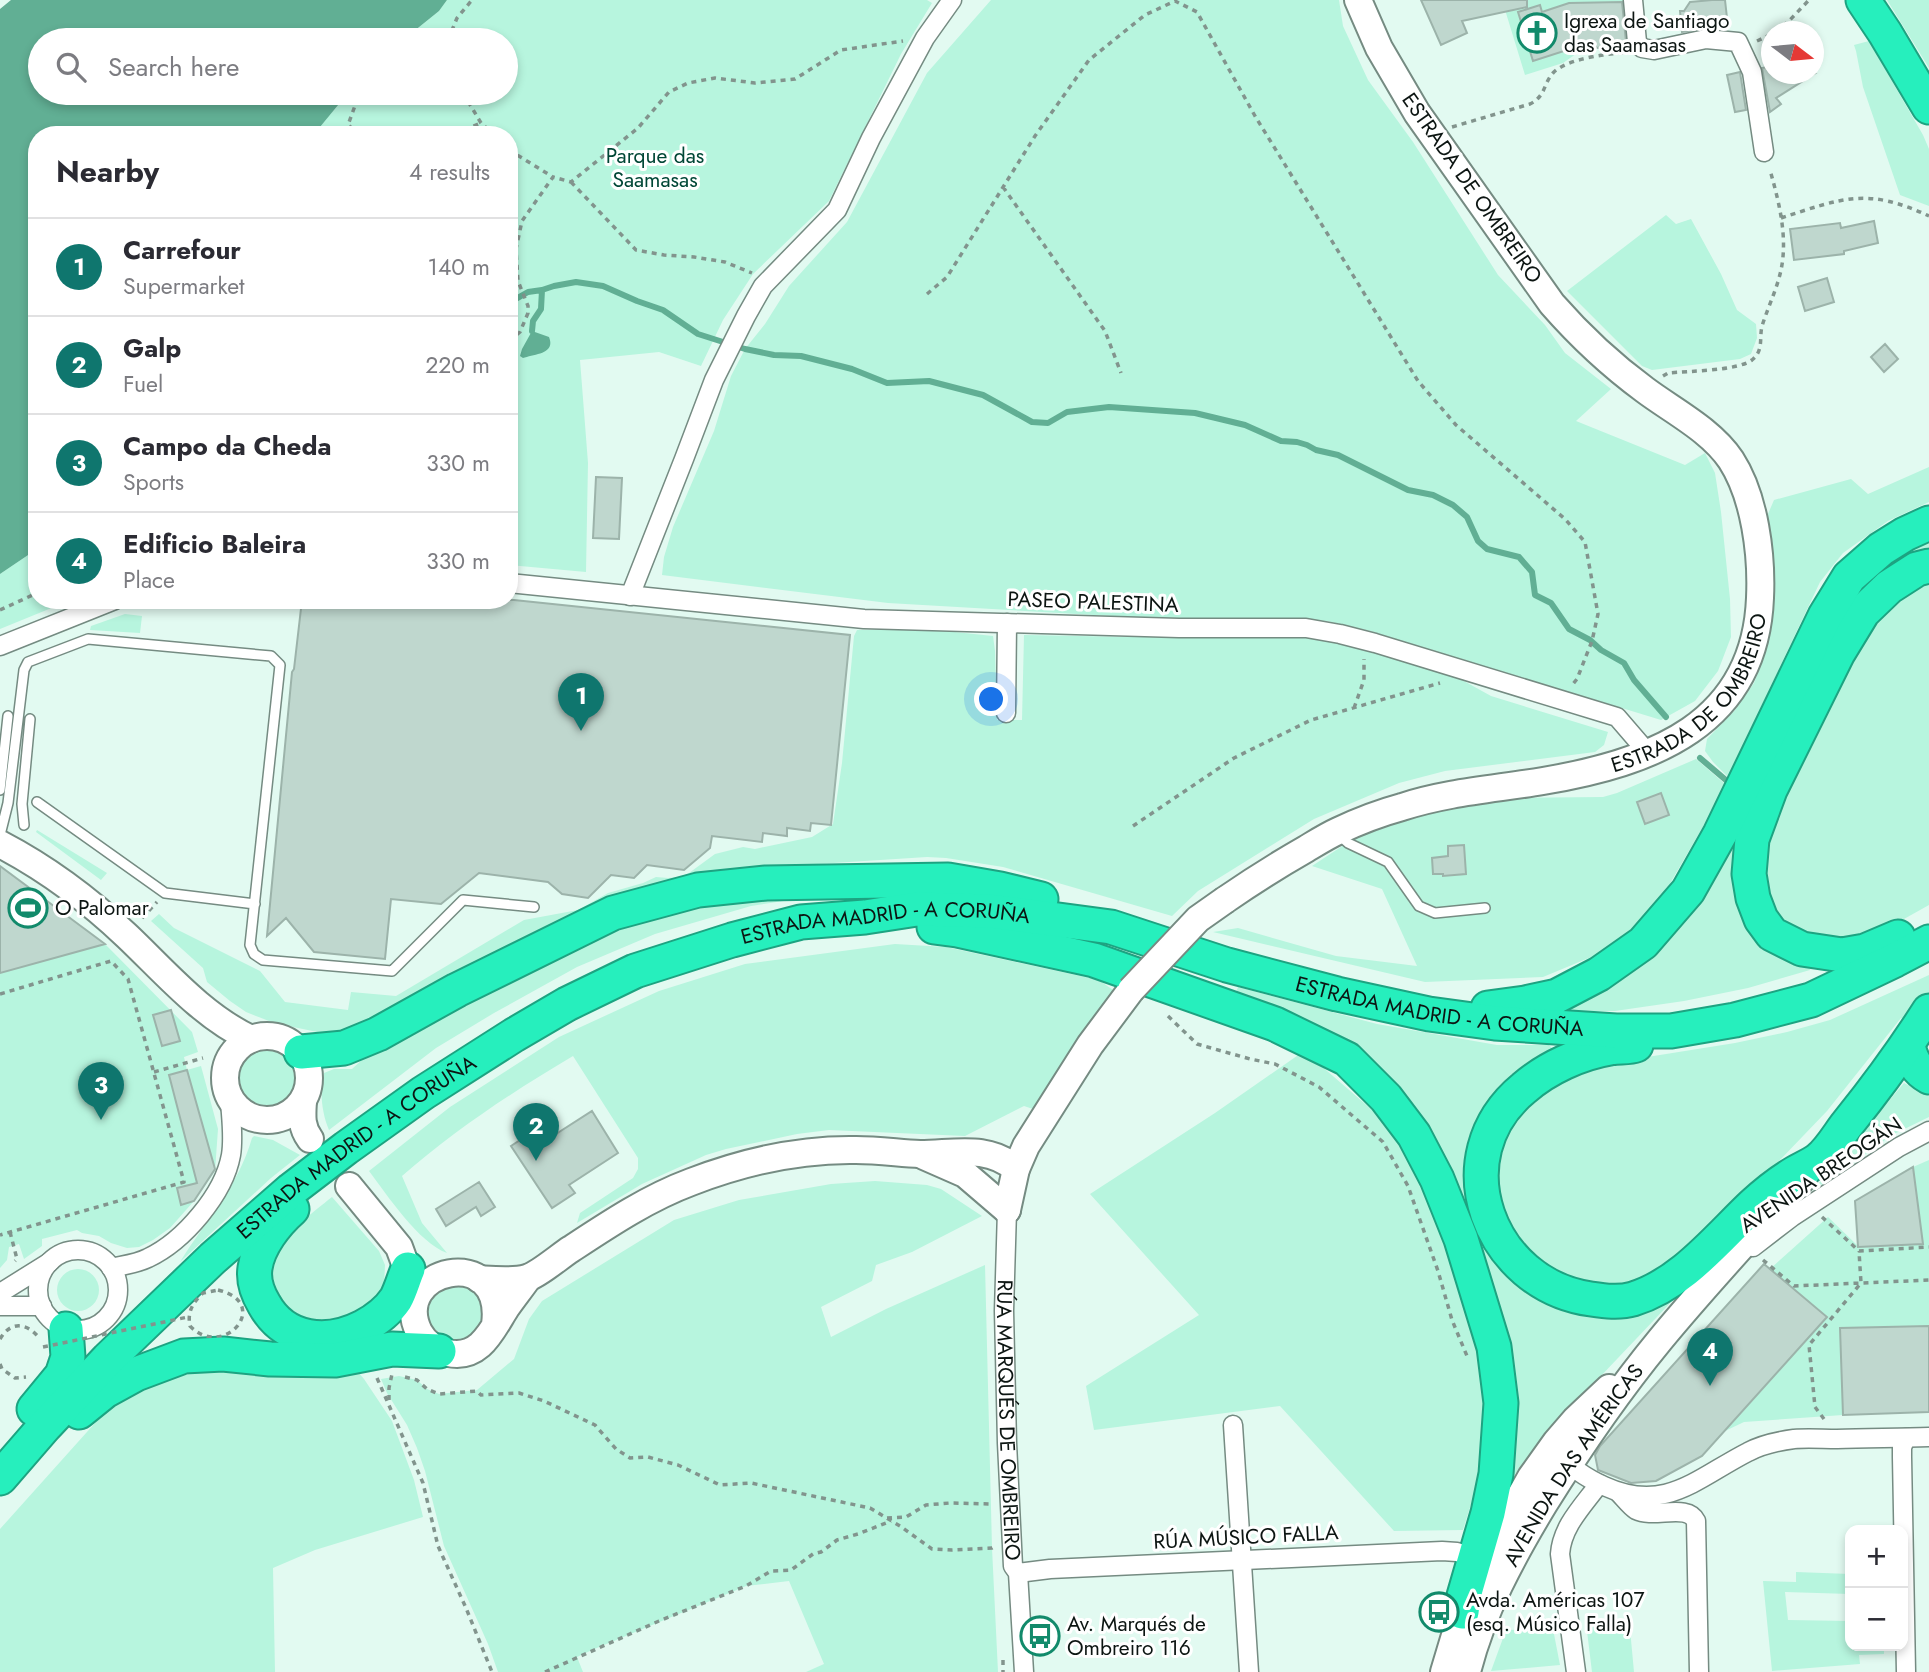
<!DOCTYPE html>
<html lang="en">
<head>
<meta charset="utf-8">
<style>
  body { margin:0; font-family:Jost,sans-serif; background:#f2f2f3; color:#2b2b33 }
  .controls { position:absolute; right:21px; bottom:21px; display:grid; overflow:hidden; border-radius:14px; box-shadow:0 4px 10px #0003 }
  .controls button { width:63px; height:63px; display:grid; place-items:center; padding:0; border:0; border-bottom:2px solid #e1e1e2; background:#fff; color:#2b2b33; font:35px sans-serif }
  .compass { position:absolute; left:1761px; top:21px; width:63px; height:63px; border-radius:50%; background:#fff; box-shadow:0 4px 10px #0003; rotate:106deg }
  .you { position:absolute; left:992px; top:700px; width:24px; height:24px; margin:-18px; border:5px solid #fff; border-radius:50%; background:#1a73e8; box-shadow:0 0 0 10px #1a73e833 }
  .badge { display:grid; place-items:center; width:46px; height:46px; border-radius:50%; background:#0f766e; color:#fff; font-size:23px; font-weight:700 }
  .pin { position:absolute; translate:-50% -58px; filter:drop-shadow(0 2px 4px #0008) }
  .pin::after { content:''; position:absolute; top:37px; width:24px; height:21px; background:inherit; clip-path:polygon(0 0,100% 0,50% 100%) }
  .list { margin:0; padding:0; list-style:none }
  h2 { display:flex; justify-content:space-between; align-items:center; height:91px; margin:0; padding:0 28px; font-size:30px }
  h2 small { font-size:23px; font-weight:400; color:#7c7c81 }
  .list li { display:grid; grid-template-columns:46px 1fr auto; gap:21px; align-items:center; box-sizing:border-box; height:98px; padding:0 28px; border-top:2px solid #e1e1e2 }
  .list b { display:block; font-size:26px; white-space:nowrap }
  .list p { margin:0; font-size:23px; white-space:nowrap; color:#7c7c81 }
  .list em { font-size:23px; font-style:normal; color:#7c7c81 }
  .icon { flex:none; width:38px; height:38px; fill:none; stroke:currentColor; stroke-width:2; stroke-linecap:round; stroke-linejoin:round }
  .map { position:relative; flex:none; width:1929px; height:1672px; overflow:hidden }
  .search { position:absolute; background:#fff; box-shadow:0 4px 10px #0003; left:28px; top:28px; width:490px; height:77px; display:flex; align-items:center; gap:18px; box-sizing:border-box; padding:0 24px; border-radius:38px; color:#7c7c81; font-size:26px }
  .panel { position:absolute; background:#fff; box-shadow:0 4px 10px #0003; left:28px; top:126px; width:490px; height:483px; border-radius:28px }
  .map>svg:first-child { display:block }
</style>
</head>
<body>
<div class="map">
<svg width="1929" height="1672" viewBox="0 0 1929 1672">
  <rect width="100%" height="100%" fill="#e2faf1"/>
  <path fill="#b7f5de" d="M447,0h480l5,3 -31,51 -72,147 -76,73 -30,46 -22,46 -42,-14 -79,8 8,103 -2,109 -77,-7v-430h-193l4,-8 28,-34h158v-53h-103l36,-29z
    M991,0h348l4,26 25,54 45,62 85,133 47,50 20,28 46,36 -35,32 109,44 20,-12 10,20 6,39 9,87 1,38 -13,34 -23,30 -34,19 -291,-89 -43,-10 -198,-4 -241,-14 -226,-28 2,-18 9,-30 41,-96 17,-55 14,-27 20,-25 24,-38 58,-64 80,-149z
    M1502,0h127l4,45 -50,4 -20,14 -38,12z
    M1887,0h42v68z
    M1869,41l54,94 6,14v57l-29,-11 -37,-108 -7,-36 -2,-6z
    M1666,215l10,9 15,-5 30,55 16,36 19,14 1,14 -6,16 -11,5 -88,11 -10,-4 -75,-75z
    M1929,467v35l-41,19 -45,32 -23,29 -92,195 -15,-15 -8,-11 2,-12 28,-29 19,-27 10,-26 9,-54 -9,-94 4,5 6,-14 77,-21 17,15z
    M1929,532v15c-40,11 -50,26 -74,58l-116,261 70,98 1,6 -62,18 -64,13 -69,10 -47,1 1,-8 59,-37 227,-384z
    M37,549v51h34l-71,29v-55z
    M1929,577v328l-59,33 -47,3 -39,-18 -15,-22 -5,-42 15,-54 96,-192z
    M125,614l17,2 -2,17 -50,-3 1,-4z
    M926,629l67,7 2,15 2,69h25l2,-85 109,2 128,-2 44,2 50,6 89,27 47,26 117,36 -4,13 -9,7 -150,19 -46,12 -85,36 -116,72 -26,25 -169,-49 -57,-9 -19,-1 -109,7 -34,6 -60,6 -364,156 -38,1 -48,-10 -28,-11 -16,-11 -23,-19 -4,-14 -52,-47 8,-7 15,14 86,43 25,31 63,8 3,-18 45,4 128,-76 54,-10 30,-17 35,-10 13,-6 12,1 13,-1 8,-4 26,-19 28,-7 12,2 57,-12 21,-13 9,-61 12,-127 3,-6z
    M1696,759l29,25 -17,34 -40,69 -37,45 -35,23 -53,22 -118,5 -212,-50 25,-4 98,28 81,10 -35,-77 -70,-23 44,-29 77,-28 74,-11 96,-1 14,-4z
    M37,830l70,43 -6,7 -65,-48z
    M809,897l-58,9 -96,28 -78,33 -83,46 -58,35 -107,82c-7,-16 -10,-40 -5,-57l10,-4h18l12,-11 221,-120 120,-38z
    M105,944l87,88 6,20 -14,5 3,13 14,-4 17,63 -3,42 -21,30 -24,27 -17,12 -14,7 -12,1 -16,-5 -12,-7 -17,-3 -5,-3 -35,9v7l-18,13 -5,-15 -10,3 -2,13 -7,8v-295z
    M895,944l51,3 153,33 14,10 -80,119 -9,-3 -59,30 -136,-6 -32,4 -71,15 -20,6 -64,29 -65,39 3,-10 53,-35 5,-9v-11l-65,-102c-61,36 -118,74 -171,120l20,47 25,30c-28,-10 -60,-58 -78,-82l81,-64 109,-70 100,-46 86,-27z
    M1929,975v61l-28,-18 -74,93 -47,49 -108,106 -54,22 -30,-3 -45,-20 -33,-35 -13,-34v-35l9,-30 50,-52 60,-17 119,-19 52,-11 43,-12z
    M1238,987l139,37 120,21h52l4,4 -41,25 -31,40 -13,43v48l20,41 73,56 132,-23 -94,99 -90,103 3,-72 -93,-289 -34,-48 -62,-39 -88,-38z
    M236 1079a30 30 0 1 1 60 0a30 30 0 1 1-60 0Z
    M1304,1051l89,77 27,49 40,104 29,112 -7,76 -19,61 -69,1 -114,-125 -186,24 -8,-44 113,-71 -109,-121 125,-81z
    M1904,1083l25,13v21l-37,18 -70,50 -3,-2z
    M254,1136l19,4 27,15 -29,23 -91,84c26,-42 58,-75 72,-124z
    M1929,1160v166l-89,2 3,87 -99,7 -19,9 102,-114 -57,-48 58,-52 31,30 64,-3 -10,-77z
    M875,1181l52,4 14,4 41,27 -70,36 -36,13 -4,16 -51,26 10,30 55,-28 99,-44 7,283 6,124h-192l18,-8 -35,-83 -43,5 -154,64 -15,7 6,15h-85l-10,-28 -44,-98 -19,-75 -8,-23 -10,-23 -20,-32 -6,-14 18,-3 18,4 10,9 12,5 38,-4 37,-31 15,-40 13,-18 132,-81 65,-20 92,-16z
    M332,1197l47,54 6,14 -1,22 -11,15 -22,15 -26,9 -30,-6c-8,-12 -20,-24 -25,-37 -13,-29 42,-70 62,-86z
    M57 1290a21 21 0 1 1 42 0a21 21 0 1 1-42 0Z
    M470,1286l14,15 1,26 -27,20 -30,-16 -1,-29 13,-15z
    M202,1363l156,9 6,7 28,42 22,59 9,37 -108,33 -42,18 2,104h-275v-143l121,-135z
    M1796,1572l54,2v20l-65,-2 3,28 62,1v25h34v8l-25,1 1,9 -88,7 -9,-90 33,1z
    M1608,1621l3,10 19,-2 4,43h-42l-6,-49z
    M1553,1629l7,36 -69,6 15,-41z"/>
  <path fill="#61af94" d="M11,0h436l-8,11 -36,29h-363v53h308l-28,34 -4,8h-279v414l-37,25v-565z
    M532,331l17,6c7,17 -15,17 -26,21l-3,-2 2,-7z"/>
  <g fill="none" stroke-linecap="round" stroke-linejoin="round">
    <path stroke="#61af94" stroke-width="6" d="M509,303l19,-11 14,-2 12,-4 22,-4 27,4 34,15 26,9 35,24 47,15 29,6 27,1 51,13 35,14 42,-2 54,14 49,27 16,1 19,-11 42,-5 86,6 50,12 36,16 16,1 10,3 9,5 22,5 70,35 25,5 20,10 14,12 11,24 9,8 32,8 13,15 3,23 16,8 18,26 21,11 11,10 23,13 10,17 32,37
      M532,331l1,-10 8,-12 1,-19
      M1700,758l27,23"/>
  </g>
  <path fill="#bfd7ce" stroke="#9cb3aa" stroke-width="2" d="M1421,0h106v7l-65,14 5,12 -26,12z
    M1712,0h13l3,27 -24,1 -22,4 -2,-21h4l6,-9z
    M1622,2l4,40 -3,4 -56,4 -34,11 -15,-49 22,-7 2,7 27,-9z
    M1772,66v8h42l-38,24 5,6 -11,8 -8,-44z
    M1740,72l6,38 -11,2 -8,-37z
    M1874,221l4,22 -34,8v3l-50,6 -4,-31 50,-6 1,5z
    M1827,278l7,24 -29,9 -7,-24z
    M1885,344l13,15 -14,13 -13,-15z
    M596,477l26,1 -3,61 -26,-1z
    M302,600h212l336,35 -19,190 -20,-2 -1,8 -23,-3v8l-24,-3 -1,9 -50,-6 -2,12 -26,22 -37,-5 -13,13 -23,-3 -23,23 -26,-4 -14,-12 -69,-9 -38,31 -50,-5 -6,60 -71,-7 -28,-34 -19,18 25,-264 2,-3z
    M1661,793l8,22 -24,9 -8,-22z
    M1464,845l2,29 -23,2v-2h-10l-1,-16 16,-2v-10z
    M0,866l105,78 -105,29z
    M171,1010l9,31 -18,5 -9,-31z
    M187,1070l28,99 -21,32 -13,4 -4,-17 20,-5 -28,-108z
    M592,1111l26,42 -49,32 6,8 -23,15 -41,-62 23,-15 8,12z
    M1913,1167l10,77 -65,3 -3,-46z
    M479,1182l16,25 -14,9 -5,-9 -30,19 -10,-17z
    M1764,1264l63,53 -125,139 -46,25 -25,2 -33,-13 -3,-15 5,-9z
    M1929,1326v86l-86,3 -3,-87z"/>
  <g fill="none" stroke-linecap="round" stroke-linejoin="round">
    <g stroke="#758b82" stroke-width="12">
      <path id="lane" d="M0,790l8,-74
        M37,802l128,91 90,11
        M24,825l-2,-21 8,-85
        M0,835l8,-32 16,-133 4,-8 60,-23 183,17 9,9 -30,280 4,9 9,6 129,11 71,-71 71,7
        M1339,835l9,8 40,19 31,44 16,7 50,-5"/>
    </g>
    <g stroke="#758b82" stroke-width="21">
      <g id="street">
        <path d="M1633,0l4,42 5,6 12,2 52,-11 32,3 14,30 12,80"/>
        <path d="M509,583l355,36 315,9h127l34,6 35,9 242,74 31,36"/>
        <path d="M630,596l54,-137 30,-79 32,-64 17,-30 74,-76 34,-72 54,-100 27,-38"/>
        <path d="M0,646l115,-46"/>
        <path d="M1006,713l1,-90"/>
        <path id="s1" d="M1007,1210l-3,101 3,132 6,123 5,7 6,99"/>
        <path d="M1753,1247l39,-30 107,-70 30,-16"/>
        <circle cx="78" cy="1290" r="40"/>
        <path d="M111,1268c13,-3 25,-4 37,-10 36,-17 76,-64 83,-103 3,-18 0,-37 -1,-55"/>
        <path d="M0,1293l50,-31"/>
        <path d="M0,1306h42"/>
        <path d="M1233,1425l16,247"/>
        <path d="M1565,1458c8,12 26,22 39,28 61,28 93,-8 144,-34 13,-7 31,-11 46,-13 14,-1 29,0 43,0 31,-1 61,-1 92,-2"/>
        <path d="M1619,1493c5,5 11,13 17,17 18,9 52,-7 60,11l3,151"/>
        <path d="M1018,1573l32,-4 392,-18 15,1 18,6"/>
        <path d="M1576,1672l-16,-118c2,-28 23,-48 39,-70"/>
        <path d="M1906,1672l-4,-215v-10l4,-9"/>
      </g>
    </g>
    <g stroke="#758b82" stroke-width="30">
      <g id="secondary">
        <path d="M0,844c46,24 89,56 127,92 38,36 75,80 124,103"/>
        <path id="s2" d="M1225,900c26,-18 53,-35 81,-51 10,-6 21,-13 32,-18 21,-10 42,-18 64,-24 46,-15 94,-18 141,-26 108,-18 212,-56 217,-183 2,-43 -5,-101 -29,-138 -20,-30 -58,-49 -86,-70 -34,-25 -65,-54 -93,-86l-135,-191 -38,-65 -21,-48"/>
        <circle cx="267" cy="1078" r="42"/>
        <path d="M303,1101c-1,15 -2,26 7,38"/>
        <path d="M924,1156l41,18 42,36"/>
        <path d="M349,1186l50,61 15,41"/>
        <path d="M1007,1210l9,-41 10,-23 64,-101 41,-55"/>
        <path d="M479,1279c15,1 34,3 48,-1 11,-3 33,-22 44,-29 38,-25 77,-51 120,-67 52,-20 110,-33 165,-32 22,0 43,3 64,4 34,0 68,-10 96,15"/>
        <path d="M495,1325c11,-84 -107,-56 -76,7 6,11 16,18 29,21 32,7 44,-23 58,-45 7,-10 15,-20 22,-30"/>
        <path d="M1444,1672l18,-60 34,-73 35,-62 25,-35 19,-22 34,-32"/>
        <path id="s3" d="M1467,1672c15,-60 45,-115 77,-168 35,-56 74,-113 116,-164 46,-56 96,-109 144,-163"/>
      </g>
    </g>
    <g stroke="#1da381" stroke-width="37">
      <g id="highway">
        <path d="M1863,0l22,33 44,74"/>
        <path d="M934,927l23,3 137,30 181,64 72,35 39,39 28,37 23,44 24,60 33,108 7,56 -5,71 -8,39 -24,83 -2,16"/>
        <path d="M1898,937l-33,14 -23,4 -40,-6 -30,-15 -11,-15 -8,-21 -4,-24 3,-35 18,-49 68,-137 25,-41 26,-25 28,-18 12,-3"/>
        <path d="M1488,1008l37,-5 32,-7 42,-22 44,-31 45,-52 32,-57 105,-218 24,-39 32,-28 24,-15 24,-11"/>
        <path d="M1908,1044c2,14 8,26 21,33"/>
        <path d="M1636,1045c-8,3 -17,1 -26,3 -30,5 -63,20 -86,40 -84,69 -35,197 67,211 14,2 28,4 42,0 49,-15 84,-60 120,-94 13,-12 27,-23 42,-32 7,-4 16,-8 23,-13 12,-9 21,-26 30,-37 29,-36 56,-73 81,-112"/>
        <path d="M301,1052l43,-4 34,-14 79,-44 156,-77 85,-23 68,-7 182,-3 52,9 41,10"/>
        <path d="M292,1209c-16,14 -34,37 -37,59 -2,13 3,26 9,36 21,38 64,41 99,23 13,-7 25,-16 33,-28 5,-9 8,-21 12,-30"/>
        <path d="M34,1409l28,-34 6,-18 -2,-28"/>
        <path d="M79,1412l26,-21 31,-17 48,-18 39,-2 47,5 65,1 57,-11 47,2"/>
        <path id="s4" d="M0,1478l45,-52 63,-67 105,-101 78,-68 55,-42 77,-55 91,-58 53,-31 68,-33 97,-31 69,-18 64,-5 52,-8 73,2 121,16 116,38 110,29 92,20 66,9 121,8h55l64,-11 76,-20 84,-40 34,-18"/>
      </g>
    </g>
    <path stroke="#82948d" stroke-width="3.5" stroke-dasharray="5 5" stroke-linecap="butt" d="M1775,32l13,-10 21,-22
      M448,40l9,-22 15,-18
      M1757,41l15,-7
      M463,93l18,30 13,12
      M1452,127l78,-23c16,-8 13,-20 23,-31 13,-14 52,-19 70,-20
      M361,135l-13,-10 8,-22 12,-10
      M365,135l37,-5 57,2 22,-9
      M509,150l44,27
      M571,182l65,68 28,5 30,2 31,5 27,11
      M1003,187l102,144 16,42
      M1781,218c62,-20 86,-31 148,-2
      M927,294l20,-17 88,-141 54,-76 56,-45 30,-14 22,11 58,104 163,265 38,44 109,94 20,23 13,72 -6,27 -15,38 -4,5
      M509,341l11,-9 8,-19v-7l-10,-25 -2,-32 6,-28 31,-44 18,5 67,-54 31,-36 19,-9 27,-5 40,5 40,-4 46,-29 62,-9
      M1663,376l5,-3c20,-2 69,-2 84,-13 12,-10 7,-21 10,-34 6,-19 15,-37 19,-56 7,-33 -2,-68 -11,-100
      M0,610l37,-17
      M1354,708l10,-28v-21
      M1133,826l101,-68 77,-38 129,-37
      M142,918l15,-16
      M0,994l111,-33 17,18 56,203 -184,53
      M1168,1016l29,28 53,15 25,5 44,23 64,55 25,44 30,85 14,49 15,36
      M154,1072l49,-14
      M1822,1217l37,34 70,-4
      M10,1232l7,27 -2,2
      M1763,1260l31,26 135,-6
      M218,1290c55,13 6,71 -28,36 -3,-14 3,-24 13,-33z
      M0,1339c11,-19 28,-16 40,0
      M0,1364l2,5 13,9 11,-1
      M405,1377l12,3 10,9 12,5 38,-3 4,4 38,-2 25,8 51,24 21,24 14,9 18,-1 30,8 42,20 31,-2 119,25 30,18 32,23 20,1 40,-2 3,-2
      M377,1378l46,105 15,63 28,62 26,64
      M389,1400v-12l3,-14
      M1824,1419l-9,-12 -6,-62 52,-62 -2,-32
      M887,1518l19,-1 20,-12 24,-2 40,1
      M1003,1660v12
      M545,1672l114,-51 87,-35 25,-15 20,-1 22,-16 8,-2 16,-12 21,-6 33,-13"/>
    <use href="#lane" stroke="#fff" stroke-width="9"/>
    <use href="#street" stroke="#fff" stroke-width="18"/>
    <use href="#secondary" stroke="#fff" stroke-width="26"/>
    <use href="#highway" stroke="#26efbd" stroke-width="33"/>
    <g stroke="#758b82" stroke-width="30" stroke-linecap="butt">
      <path id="secondary-bridge" d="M1131,990l67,-71 27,-19"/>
    </g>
    <path stroke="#82948d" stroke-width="3.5" stroke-dasharray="5 5" stroke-linecap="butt" d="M43,1347l145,-30"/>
    <use href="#secondary-bridge" stroke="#fff" stroke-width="26"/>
  </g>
  <defs>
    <g id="church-ring" transform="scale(2.0125)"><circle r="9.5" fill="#fff" stroke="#128a6b" stroke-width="1.5"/><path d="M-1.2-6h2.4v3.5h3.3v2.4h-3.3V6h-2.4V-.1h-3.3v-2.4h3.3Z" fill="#128a6b"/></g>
    <g id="stadium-ring" transform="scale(2.0125)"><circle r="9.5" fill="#fff" stroke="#128a6b" stroke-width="1.5"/><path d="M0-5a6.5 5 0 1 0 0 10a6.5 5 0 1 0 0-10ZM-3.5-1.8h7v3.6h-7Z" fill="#128a6b"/></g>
    <g id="bus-ring" transform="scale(2.0125)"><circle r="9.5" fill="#fff" stroke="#128a6b" stroke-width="1.5"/><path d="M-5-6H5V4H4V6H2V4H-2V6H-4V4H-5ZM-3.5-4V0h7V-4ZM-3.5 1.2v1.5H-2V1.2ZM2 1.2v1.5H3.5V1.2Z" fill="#128a6b"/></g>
  </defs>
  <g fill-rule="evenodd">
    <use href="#church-ring" x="1537" y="33"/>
    <use href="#stadium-ring" x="28" y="908"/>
    <use href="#bus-ring" x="1439" y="1612"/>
    <use href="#bus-ring" x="1040" y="1636"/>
  </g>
  <g text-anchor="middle" stroke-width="6" stroke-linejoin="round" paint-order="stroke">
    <g font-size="21" fill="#0c1512" stroke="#fff" text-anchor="start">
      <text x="1564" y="28">Igrexa de Santiago<tspan x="1564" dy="24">das Saamasas</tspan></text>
      <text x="55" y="915">O Palomar</text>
      <text x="1466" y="1607">Avda. Américas 107<tspan x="1466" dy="24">(esq. Músico Falla)</tspan></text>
      <text x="1067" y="1631">Av. Marqués de<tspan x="1067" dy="24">Ombreiro 116</tspan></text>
    </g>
    <g font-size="21" fill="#004736" stroke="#fff">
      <text x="655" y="163">Parque das<tspan x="655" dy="24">Saamasas</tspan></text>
    </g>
    <g font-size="21" fill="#0c1512" stroke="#fff">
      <text transform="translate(1472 188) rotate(55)" y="7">ESTRADA DE OMBREIRO</text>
      <text transform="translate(1093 602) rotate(2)" y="7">PASEO PALESTINA</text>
      <text dy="7" stroke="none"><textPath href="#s2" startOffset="528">ESTRADA DE OMBREIRO</textPath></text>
      <text dy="7" stroke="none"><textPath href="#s4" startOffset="1076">ESTRADA MADRID - A CORUÑA</textPath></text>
      <text dy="7" stroke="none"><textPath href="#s4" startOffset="1643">ESTRADA MADRID - A CORUÑA</textPath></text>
      <text dy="7" stroke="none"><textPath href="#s4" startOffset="488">ESTRADA MADRID - A CORUÑA</textPath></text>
      <text transform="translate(1821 1175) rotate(-34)" y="7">AVENIDA BREOGÁN</text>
      <text dy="7" stroke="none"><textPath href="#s1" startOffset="210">RÚA MARQUÉS DE OMBREIRO</textPath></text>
      <text dy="7" stroke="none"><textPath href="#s3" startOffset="234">AVENIDA DAS AMÉRICAS</textPath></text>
      <text transform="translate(1246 1537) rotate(-3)" y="7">RÚA MÚSICO FALLA</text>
    </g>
  </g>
</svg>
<div class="controls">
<button>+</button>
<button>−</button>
</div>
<svg class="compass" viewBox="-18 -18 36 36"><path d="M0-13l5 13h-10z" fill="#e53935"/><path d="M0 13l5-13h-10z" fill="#7c7c81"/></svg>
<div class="you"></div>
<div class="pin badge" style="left:581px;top:731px">1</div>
<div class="pin badge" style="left:536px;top:1161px">2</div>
<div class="pin badge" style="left:101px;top:1120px">3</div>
<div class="pin badge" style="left:1710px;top:1386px">4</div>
<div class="search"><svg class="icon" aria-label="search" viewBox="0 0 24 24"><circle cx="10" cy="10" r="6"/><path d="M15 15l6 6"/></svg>Search here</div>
<section class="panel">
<h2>Nearby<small>4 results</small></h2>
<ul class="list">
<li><span class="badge">1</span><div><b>Carrefour</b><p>Supermarket</p></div><em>140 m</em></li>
<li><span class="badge">2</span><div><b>Galp</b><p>Fuel</p></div><em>220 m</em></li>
<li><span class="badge">3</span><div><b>Campo da Cheda</b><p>Sports</p></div><em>330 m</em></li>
<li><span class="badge">4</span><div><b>Edificio Baleira</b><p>Place</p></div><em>330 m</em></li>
</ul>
</section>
</div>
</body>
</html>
